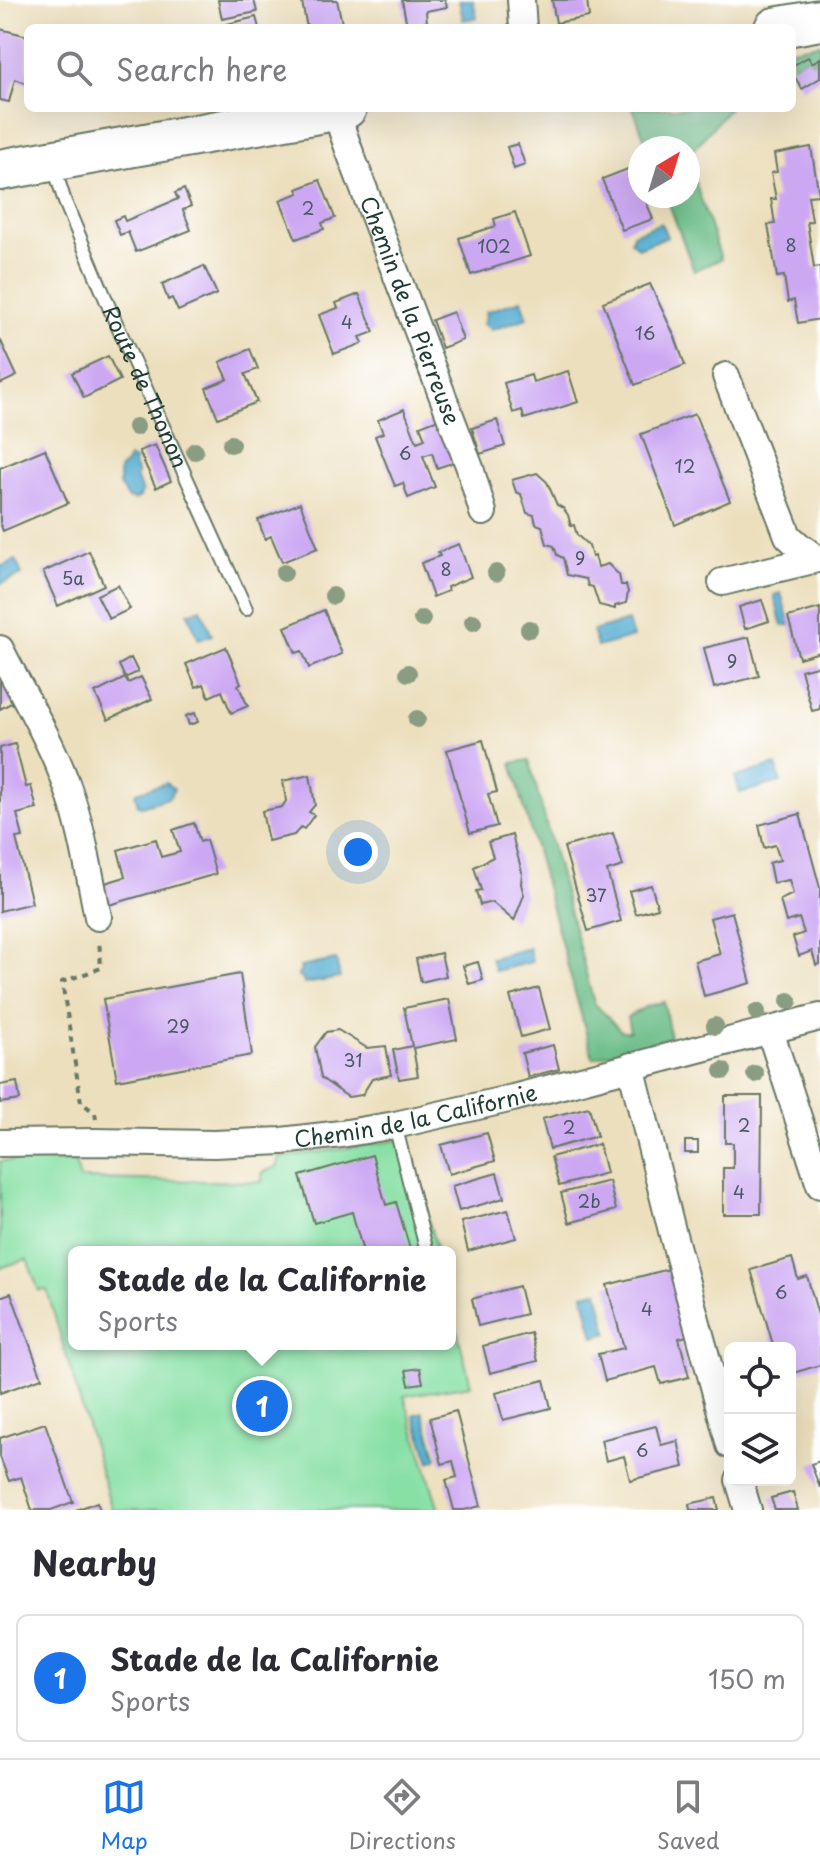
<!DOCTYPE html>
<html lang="en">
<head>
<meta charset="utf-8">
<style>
  body { margin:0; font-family:"Playpen Sans",sans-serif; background:#f7f7f7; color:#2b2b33 }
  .controls { position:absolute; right:24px; bottom:24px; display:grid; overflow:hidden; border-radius:12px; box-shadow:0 8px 32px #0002 }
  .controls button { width:72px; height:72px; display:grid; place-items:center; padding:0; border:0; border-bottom:2px solid #e1e1e2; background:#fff; color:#2b2b33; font:40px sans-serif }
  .compass { position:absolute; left:628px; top:136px; width:72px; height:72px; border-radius:50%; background:#fff; box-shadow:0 8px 32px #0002; rotate:38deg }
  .you { position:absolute; left:358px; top:852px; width:28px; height:28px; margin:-20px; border:6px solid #fff; border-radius:50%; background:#1a73e8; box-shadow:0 0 0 12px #1a73e833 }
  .badge { display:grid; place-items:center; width:52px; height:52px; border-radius:50%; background:#1a73e8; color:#fff; font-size:26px; font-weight:700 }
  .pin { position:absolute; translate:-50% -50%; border:4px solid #fff; box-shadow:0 2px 8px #0006 }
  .popup { position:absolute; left:68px; top:1246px; width:388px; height:104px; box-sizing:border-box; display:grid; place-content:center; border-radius:12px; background:#fff; filter:drop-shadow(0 2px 6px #0005); font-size:26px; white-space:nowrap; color:#7c7c81 }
  .popup b { font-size:30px; color:#2b2b33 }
  .popup::after { content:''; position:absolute; left:50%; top:100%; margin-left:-16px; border:16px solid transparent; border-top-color:#fff }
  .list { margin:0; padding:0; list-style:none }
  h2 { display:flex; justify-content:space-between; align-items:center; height:104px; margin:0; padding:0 32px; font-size:34px }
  h2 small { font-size:26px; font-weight:400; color:#7c7c81 }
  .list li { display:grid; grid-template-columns:52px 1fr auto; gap:24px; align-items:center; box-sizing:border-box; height:128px; margin:0 16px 16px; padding:0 16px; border:2px solid #e1e1e2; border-radius:12px }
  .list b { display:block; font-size:30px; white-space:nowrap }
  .list p { margin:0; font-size:26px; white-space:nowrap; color:#7c7c81 }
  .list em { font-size:26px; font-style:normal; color:#7c7c81 }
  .icon { flex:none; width:44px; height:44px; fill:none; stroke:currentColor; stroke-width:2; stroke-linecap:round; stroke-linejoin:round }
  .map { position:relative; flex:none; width:820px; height:1510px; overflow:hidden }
  .search { position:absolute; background:#fff; box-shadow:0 8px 32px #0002; left:24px; right:24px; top:24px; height:88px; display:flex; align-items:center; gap:20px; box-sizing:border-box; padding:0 28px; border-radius:12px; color:#7c7c81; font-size:30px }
  .sheet { height:248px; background:#fff }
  nav { display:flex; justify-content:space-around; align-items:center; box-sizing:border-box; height:112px; border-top:2px solid #e1e1e2; background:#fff; font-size:22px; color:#7c7c81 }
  nav a { display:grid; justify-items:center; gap:4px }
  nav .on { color:#1a73e8 }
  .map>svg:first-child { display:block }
</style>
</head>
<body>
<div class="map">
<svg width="820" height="1510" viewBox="0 0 820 1510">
  <rect width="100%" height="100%" fill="#fff"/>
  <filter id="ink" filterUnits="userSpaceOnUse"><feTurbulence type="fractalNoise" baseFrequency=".0125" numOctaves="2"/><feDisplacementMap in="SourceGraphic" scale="16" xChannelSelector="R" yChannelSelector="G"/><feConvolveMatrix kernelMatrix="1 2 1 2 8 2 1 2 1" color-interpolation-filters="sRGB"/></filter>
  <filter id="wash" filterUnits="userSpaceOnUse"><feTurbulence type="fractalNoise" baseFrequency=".006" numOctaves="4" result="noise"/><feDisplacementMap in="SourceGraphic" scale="32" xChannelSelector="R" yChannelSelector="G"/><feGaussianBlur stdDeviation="1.8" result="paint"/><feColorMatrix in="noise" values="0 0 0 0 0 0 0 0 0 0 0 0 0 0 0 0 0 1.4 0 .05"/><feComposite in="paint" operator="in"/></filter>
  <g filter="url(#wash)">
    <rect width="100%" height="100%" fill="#ecdfbd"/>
    <path fill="#88e0a5" stroke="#548e6c" stroke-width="2" d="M407,1139l30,113h-363v92h376v-41l21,82 -67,11 35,114h-327l-65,-220 -8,1 -12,-32 -27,9v-107l74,-2 6,20 182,3v-9l16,-7 1,-8z"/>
    <path fill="#6ebe8a" stroke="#467e5f" stroke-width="2" d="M820,44v14l-8,5 -4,-6 -16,9v-17z
      M633,108h96l-41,48v-8h-40z
      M688,160l33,99 -27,12 -28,-75h22z
      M529,760l65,243 27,28h9l-3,-14 20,-11 17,-4 6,35 -77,21 -81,-295z"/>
    <path fill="#52acd0" stroke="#387482" stroke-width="2" d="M459,0h14l4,18 -14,2z
      M661,223l6,14 -29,11 -7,-7 2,-7z
      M521,300l6,18 -36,12 -1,-3 -4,-1 -3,-2 3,-8 -1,-4z
      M128,458l7,2 -1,5 3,7v8l5,11 -2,6 -5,3 -8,-2 -8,-13v-15l8,-7z
      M16,560l6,15 -22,9v-17z
      M781,593l9,32 -8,1 -8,-31z
      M201,608l11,27 -13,5 -11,-27z
      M628,621l5,16 -36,10 -4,-16z
      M776,765l5,17 -41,11 -5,-16z
      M166,783l8,6 -5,9 -28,8 -3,-1 -3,-11 1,-2z
      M529,948l3,14 -37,9 -4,-13z
      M336,960l4,18 -36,6 -1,-5 -5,-2v-3l3,-2 -1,-5z
      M598,1291l10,42 -14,4 -11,-43z
      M423,1412l14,46 -7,4 -16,-47z"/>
    <g id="blocks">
      <path fill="#cca8f3" d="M218,0h36l3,12 -35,7z
        M312,0h25l6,28h-36l-5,-26z
        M402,0h43l2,7 -21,4 1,11 -20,4z
        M552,0h35l2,17 -33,6z
        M256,17l3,11h-35l-1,-3z
        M0,29l28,7v48l-13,-5 -6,23 -9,-2z
        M808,57l4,6 8,-5v20l-18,11 -10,-17v-6z
        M518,144l7,21 -11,4 -7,-22z
        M811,147l8,48 -11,1 4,25 -5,1 7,46 6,-1v52l-22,4 -4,-23 -6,2 -4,-26 -7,1 -9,-52 7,-1 -4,-25h5l-5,-26 6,-1 -3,-18z
        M633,167l7,17v12h4l9,23 -31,11 -20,-51z
        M320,180l15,38 -13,5 2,6 -28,10 -16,-39 19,-7 -2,-4z
        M184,189l7,17 -8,4 8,20 -55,22 -8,-20 -8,3 -6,-15 9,-4 2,5 53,-22 -3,-6z
        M515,212l15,44 -59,19 -12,-37 37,-12 -2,-7z
        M204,266l13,28 -39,17 -6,-13 -4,2 -6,-16z
        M650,284l25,53 10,28 -50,20 -32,-83z
        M359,294l15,38 -14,5 3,6 -29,11 -15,-39 19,-7 -2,-5z
        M453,312l10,28 -21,8 -10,-28z
        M0,339l17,37 -17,8z
        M250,349l8,20 -13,5 12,28 -39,16 -12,-30 22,-9 -8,-17z
        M108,356l12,24 -36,18 -12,-25z
        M568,371l10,31 -54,17 -2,-9 -9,3 -9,-30 27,-8 2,7z
        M404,409l13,33 8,-3 -5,-13 18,-7 17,43 -18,6 -5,-15 -9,3 12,31 -27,11 -5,-15 -8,3 -20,-50 8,-3 -5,-13z
        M695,414l35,87 -55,24 -34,-91z
        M497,420l8,26 -25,8 -8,-26z
        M155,445l16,36 -15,7 -17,-37z
        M45,449l23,54 -65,28 -3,-8v-55z
        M537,473l10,9 10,23 6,3 5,7 3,11 3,-1 3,10 12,11 3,11 3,-1 3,11 10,-3 11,11 2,10h5l2,7 -2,11 -11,3v3l-16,-4 -6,-18 -5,-1 -2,-7 -19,-4 -4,-17 -6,-3 -3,-9 -7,-2 -5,-18 -6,-2 -2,-9 -7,-2 -6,-19 -5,-2 -4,-12z
        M300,503l18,45 -36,14 -11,-26 -6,3 -7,-19z
        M459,544l12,33 -24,10 1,4 -15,6 -12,-34 19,-7 -2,-4z
        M89,551l15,34 -46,21 -15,-34z
        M118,585l12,24 -21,10 -12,-24z
        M762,600l7,21 -24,8 -6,-22z
        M820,608v44l-21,6 -11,-41z
        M324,610l18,44 -33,14 -7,-17 -6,2 -11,-26z
        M749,637l10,39 -45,12 -10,-40z
        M226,647l15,36 -3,2 10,21 -17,7 -9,-22 -13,6 -5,-13 -8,3 -10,-23z
        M131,658l7,14 -13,6 -6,-13z
        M820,665v44l-8,2 -11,-41z
        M141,677l11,22 -44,21 -13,-27 30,-15 3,5z
        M3,679l12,22 -15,8v-28z
        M195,713l3,9 -9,3 -3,-9z
        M483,740l14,52 -9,2 9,32 -27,7 -23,-83z
        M15,744l11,43 5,-1 6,23 -20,5 6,23 -7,1 16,65 -32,8v-163z
        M310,775l5,30 -6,7 5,3 -10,14 -3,-2 -7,8 -26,6 -6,-30 20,-4 4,-6 -3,-20z
        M800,814l20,74v76l-4,1 -4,-14 -13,5 -6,-19 11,-4 -5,-15 -13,4 -6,-22 13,-6 -4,-14 -16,3 -4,-20 11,-3 -5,-15 -11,3 -5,-23z
        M194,823l6,19 6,-2 10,34 -107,31 -7,-21 23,-7 -7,-27 38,-11 5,18 19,-5 -7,-22z
        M613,833l10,33 -16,5 14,50 -33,10 -24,-84z
        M512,835l10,37 -1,12 3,11 -10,26 -22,-19 -12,3 -4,-14 5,-1 -7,-23 19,-10 -5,-15z
        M651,885l7,23 -22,6 -7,-23z
        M732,912l19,71 -47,13 -9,-35 25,-7 -10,-36z
        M441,953l5,23 -25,6 -5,-23z
        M478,962l5,18 -14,4 -6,-18z
        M240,974l12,81 -135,25 -14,-81z
        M539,988l11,41 -29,8 -11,-41z
        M449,999l8,40 -44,9 5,28 -19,3 -6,-29 19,-4 -8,-38z
        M338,1030l29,18 19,-2 5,29 -19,4 -10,16 -14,2 -27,-19 -6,-31 11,-15z
        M553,1045l6,24 -31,8 -6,-24z
        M17,1082l3,18 -20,3v-18z
        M725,1096h37l-1,118h-38v-46h10v-25h-8z
        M589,1107l8,29 -47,13 -8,-30z
        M487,1133l8,28 -46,13 -8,-29z
        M685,1141h13v12h-13z
        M599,1144l7,29 -47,13 -8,-29z
        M372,1155l14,50 10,-3 15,50h-48l-11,-40 -38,11 -14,-47z
        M497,1173l7,25 -45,13 -7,-25z
        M609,1181l7,29 -47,13 -8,-30z
        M508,1210l8,28 -48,13 -7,-29z
        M792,1258l6,21 9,-3 13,46v43l-30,9v-26h-16l-23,-78z
        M669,1269l18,67 -8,2 10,39 -28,7 -5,-17 -51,14 -7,-27 26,-6 -17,-63z
        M519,1286l7,28 -48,12 -6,-27z
        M11,1293l31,85 -42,15v-96z
        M531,1333l7,28 -48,12 -7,-27z
        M420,1368l3,15 -14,2 -3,-15z
        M544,1380l7,28 -48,12 -7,-27z
        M456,1411l25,95 -17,4h-10l-8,-30 11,-3 -4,-16 -11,3 -12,-46z
        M45,1423l28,79 -22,8h-19l-11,-33 -12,4 -9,-24v-19z
        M656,1426l5,19 17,-4 6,26 -54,13 -6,-24 -18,5 -5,-21z
        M820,1461v27l-9,-24z
        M793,1492l5,18h-23l-4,-12z
        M716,1498l3,12h-29l-1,-6z
        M97,1502l3,8h-24z"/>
    </g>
  </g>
  <g filter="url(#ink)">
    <use href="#blocks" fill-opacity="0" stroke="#677664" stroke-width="2"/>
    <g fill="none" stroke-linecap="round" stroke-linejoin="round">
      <g stroke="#677664" stroke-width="16">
        <g id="lane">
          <path id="s1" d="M54,167l11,35 47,112 134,295"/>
          <path d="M395,1125l32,127"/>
        </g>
      </g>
      <g stroke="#677664" stroke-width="30">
        <g id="street">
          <path d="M521,0l2,28"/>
          <path id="s2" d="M340,109l2,21 7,20 121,318 13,44"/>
          <path d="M726,376l59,152 3,8 10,9 19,14 3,-1"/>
          <path d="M722,582l95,-23"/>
          <path d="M0,649c22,44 49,88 66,134 16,43 23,89 32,134"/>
          <path d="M770,1031l50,154"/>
          <path d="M631,1066l41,165 58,214"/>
          <path id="s3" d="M0,1143l95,-1 119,2 68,-3 59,-7 54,-9 118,-27 307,-81"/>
          <path d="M739,1480l9,30"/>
        </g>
      </g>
      <g stroke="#677664" stroke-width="44">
        <path id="primary" d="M775,28l45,-8
          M0,170l346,-62"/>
      </g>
      <path stroke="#677664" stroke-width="4" stroke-dasharray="6 6" stroke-linecap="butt" d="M96,1119l-1,-6 -14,-11 -19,-120 39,-14 -2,-29"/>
      <use href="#lane" stroke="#fff" stroke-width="12"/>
      <use href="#street" stroke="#fff" stroke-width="26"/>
      <use href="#primary" stroke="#fff" stroke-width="40"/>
    </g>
    <g fill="#8a9c81">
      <circle cx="136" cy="427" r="9"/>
      <circle cx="231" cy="444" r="9"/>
      <circle cx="195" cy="451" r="9"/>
      <circle cx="284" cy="573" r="9"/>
      <circle cx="496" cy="573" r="9"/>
      <circle cx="333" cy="596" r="9"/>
      <circle cx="422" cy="619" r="9"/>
      <circle cx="473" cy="622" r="9"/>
      <circle cx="529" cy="629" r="9"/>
      <circle cx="408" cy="673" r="9"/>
      <circle cx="417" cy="719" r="9"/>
      <circle cx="789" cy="1001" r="9"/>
      <circle cx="757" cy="1012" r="9"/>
      <circle cx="715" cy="1026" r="9"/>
      <circle cx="723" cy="1071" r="9"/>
      <circle cx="755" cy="1074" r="9"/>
    </g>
  </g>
  <g text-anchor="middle" stroke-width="7" stroke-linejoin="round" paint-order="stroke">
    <g font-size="18" fill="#4a5864">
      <text x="308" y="215">2</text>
      <text x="791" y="252">8</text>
      <text x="494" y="253">102</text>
      <text x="347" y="329">4</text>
      <text x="645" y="340">16</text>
      <text x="405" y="460">6</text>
      <text x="685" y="473">12</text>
      <text x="580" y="565">9</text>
      <text x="446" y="576">8</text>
      <text x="73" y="585">5a</text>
      <text x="732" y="668">9</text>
      <text x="596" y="902">37</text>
      <text x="178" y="1033">29</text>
      <text x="353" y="1067">31</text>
      <text x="744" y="1132">2</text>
      <text x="569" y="1134">2</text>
      <text x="739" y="1199">4</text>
      <text x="589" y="1208">2b</text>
      <text x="781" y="1299">6</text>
      <text x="647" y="1316">4</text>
      <text x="642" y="1457">6</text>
    </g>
    <g font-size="22" fill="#1f3d34" stroke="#fff">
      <text dy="8" stroke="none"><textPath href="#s2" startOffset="214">Chemin de la Pierreuse</textPath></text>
      <text dy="8" stroke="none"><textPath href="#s1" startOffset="238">Route de Thonon</textPath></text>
      <text dy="8" stroke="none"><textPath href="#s3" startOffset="418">Chemin de la Californie</textPath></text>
    </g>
  </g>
</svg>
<div class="controls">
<button><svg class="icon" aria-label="locate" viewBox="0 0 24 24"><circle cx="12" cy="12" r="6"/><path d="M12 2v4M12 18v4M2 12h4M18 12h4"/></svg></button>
<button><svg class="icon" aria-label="layers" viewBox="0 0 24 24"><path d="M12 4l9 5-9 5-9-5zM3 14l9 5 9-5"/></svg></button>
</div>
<svg class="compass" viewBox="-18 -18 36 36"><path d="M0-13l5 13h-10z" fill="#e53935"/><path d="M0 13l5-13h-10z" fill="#7c7c81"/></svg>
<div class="you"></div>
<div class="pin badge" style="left:262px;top:1406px">1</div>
<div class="popup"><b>Stade de la Californie</b>Sports</div>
<div class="search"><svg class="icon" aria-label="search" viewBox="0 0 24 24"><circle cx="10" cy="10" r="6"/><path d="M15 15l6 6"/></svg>Search here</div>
</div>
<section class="sheet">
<h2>Nearby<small></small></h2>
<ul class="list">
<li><span class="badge">1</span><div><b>Stade de la Californie</b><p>Sports</p></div><em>150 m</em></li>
</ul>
</section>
<nav>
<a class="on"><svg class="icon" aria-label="map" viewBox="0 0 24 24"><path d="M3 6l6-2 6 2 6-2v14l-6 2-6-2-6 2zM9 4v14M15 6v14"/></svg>Map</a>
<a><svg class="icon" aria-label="directions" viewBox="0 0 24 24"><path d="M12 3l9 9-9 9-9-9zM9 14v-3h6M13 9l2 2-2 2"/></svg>Directions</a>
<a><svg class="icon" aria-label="saved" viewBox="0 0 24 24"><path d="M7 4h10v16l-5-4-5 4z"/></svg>Saved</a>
</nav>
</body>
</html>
